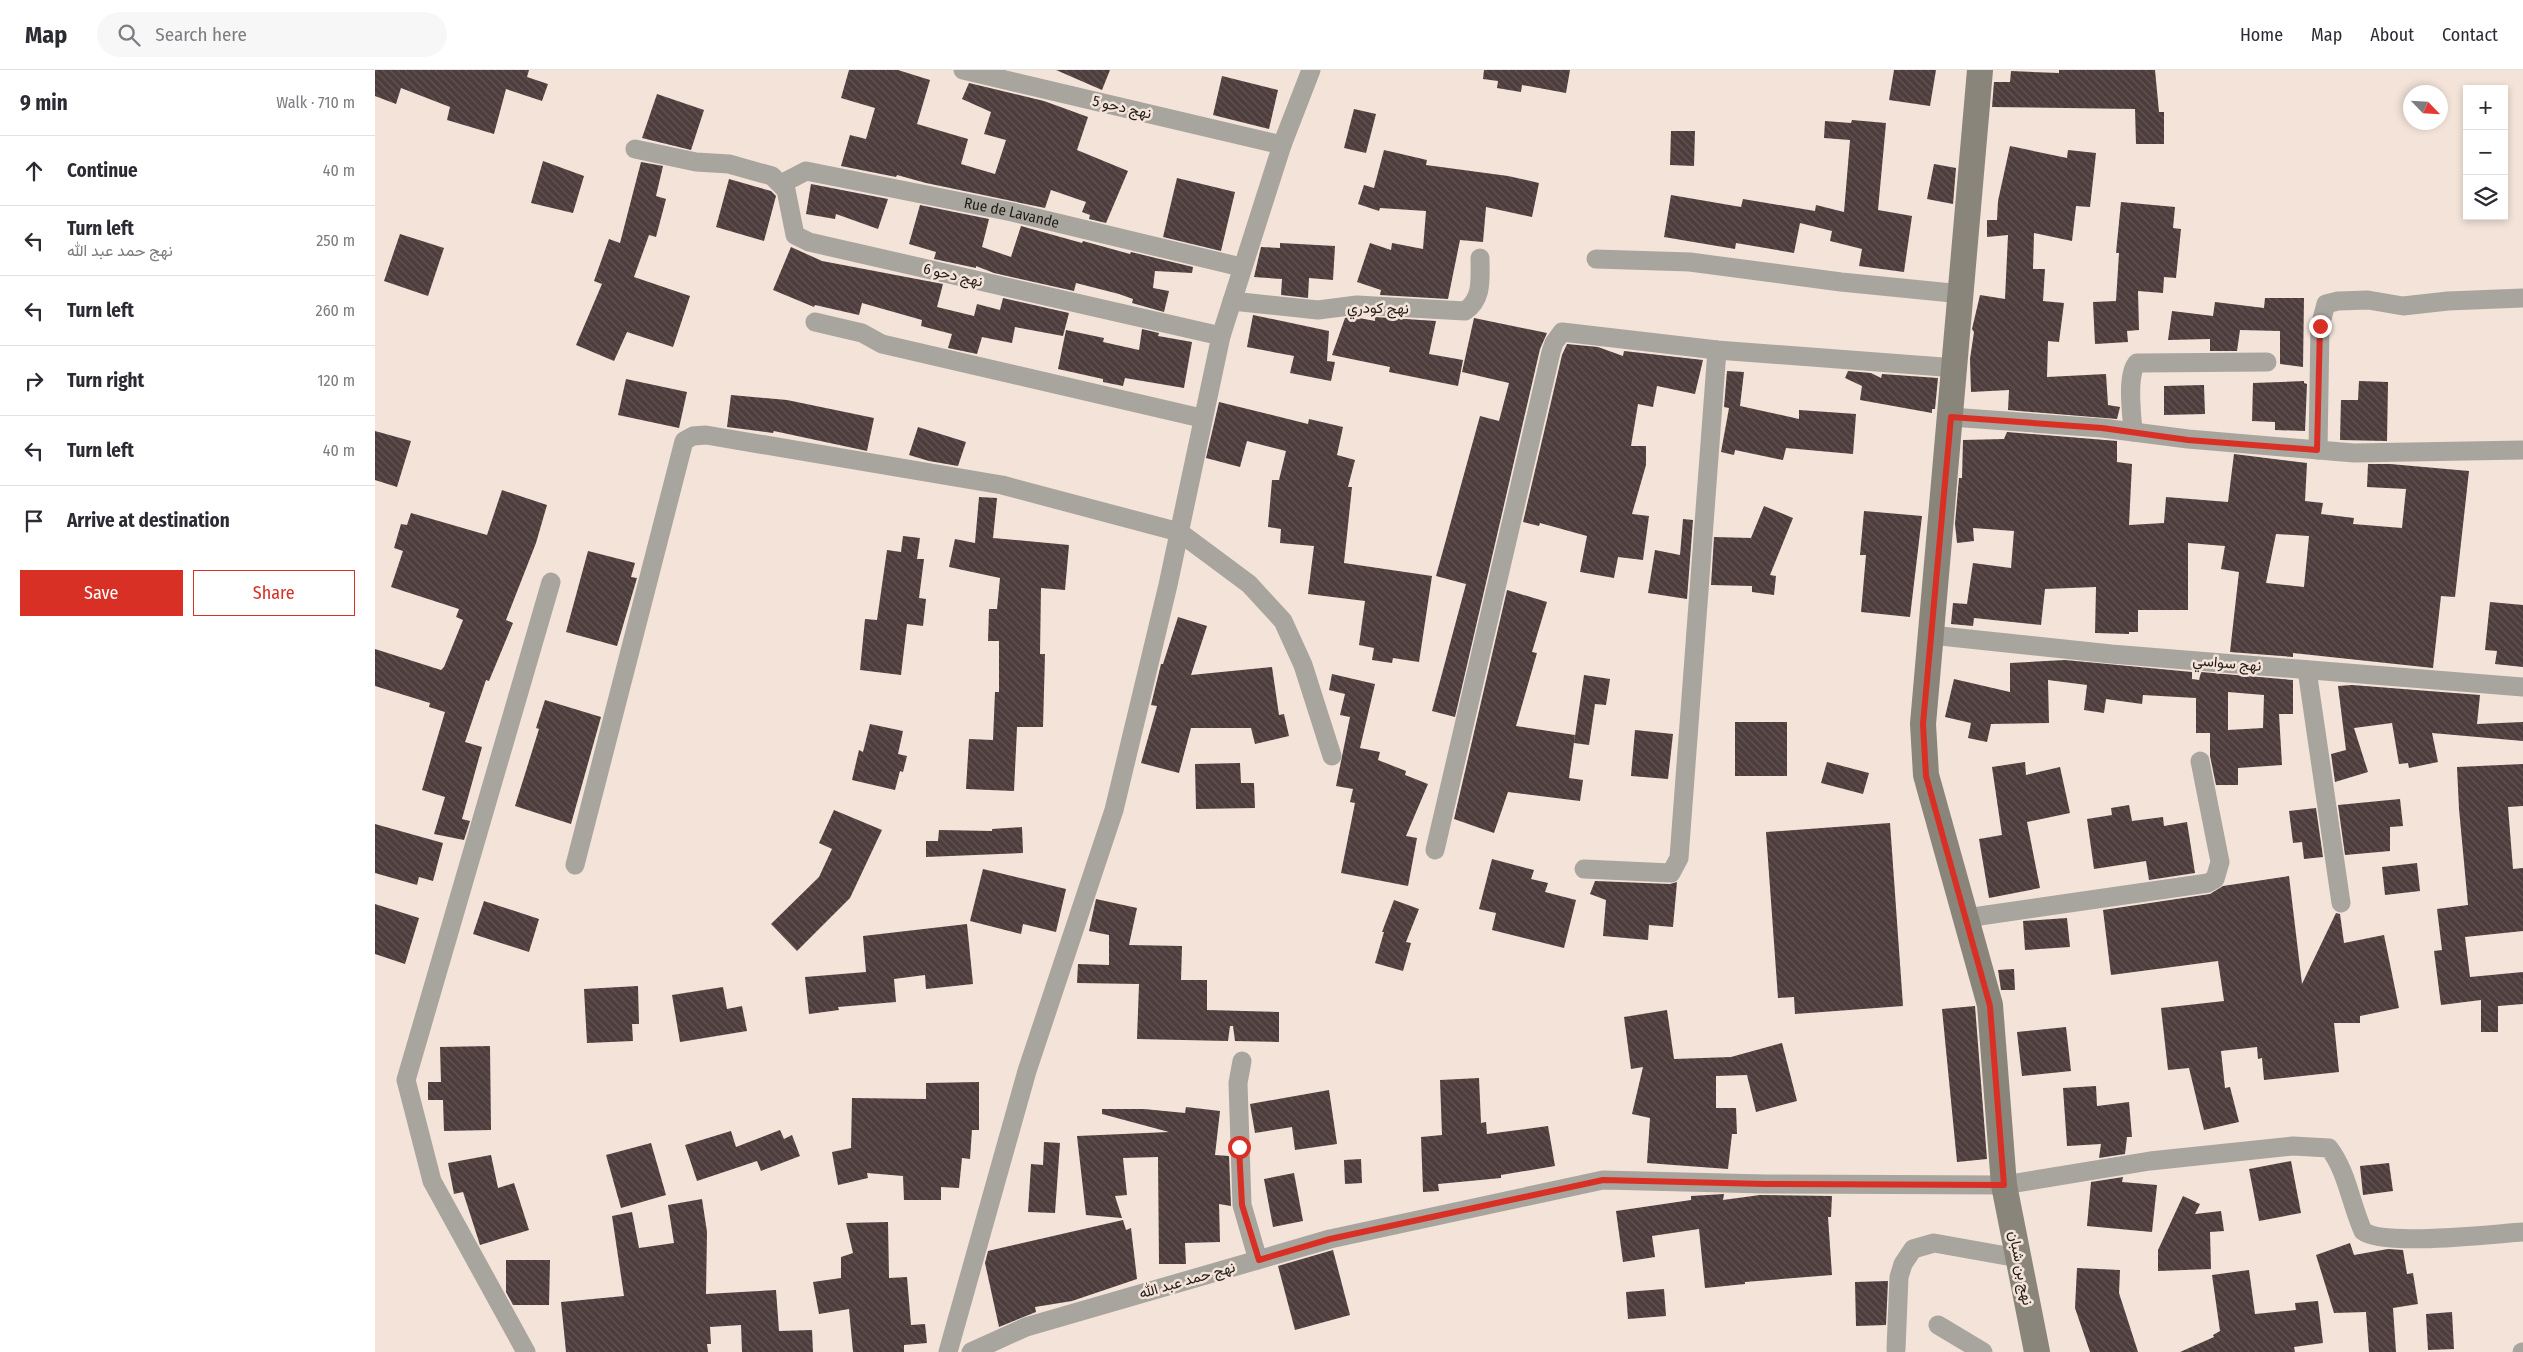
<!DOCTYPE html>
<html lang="en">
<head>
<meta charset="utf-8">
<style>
  body { margin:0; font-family:"Fira Sans Condensed",Vazirmatn,sans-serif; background:#f7f7f7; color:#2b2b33 }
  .controls { position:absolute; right:15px; top:15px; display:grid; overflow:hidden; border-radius:0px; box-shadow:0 2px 8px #0003 }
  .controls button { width:45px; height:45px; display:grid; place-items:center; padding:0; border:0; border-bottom:1px solid #e1e1e2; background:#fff; color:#2b2b33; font:25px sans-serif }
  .compass { position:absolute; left:2028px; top:15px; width:45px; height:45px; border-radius:50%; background:#fff; box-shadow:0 2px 8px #0003; rotate:115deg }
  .stop { position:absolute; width:15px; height:15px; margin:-11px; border:4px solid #d93025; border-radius:50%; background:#fff }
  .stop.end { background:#d93025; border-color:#fff; box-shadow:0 1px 5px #0008 }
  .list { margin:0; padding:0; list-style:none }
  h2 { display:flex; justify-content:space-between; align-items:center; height:65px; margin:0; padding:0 20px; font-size:21px }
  h2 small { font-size:16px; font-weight:400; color:#7c7c81 }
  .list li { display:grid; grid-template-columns:32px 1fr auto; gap:15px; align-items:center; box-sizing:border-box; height:70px; padding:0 20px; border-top:1px solid #e1e1e2 }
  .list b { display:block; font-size:19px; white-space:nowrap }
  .list p { margin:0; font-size:16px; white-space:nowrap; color:#7c7c81 }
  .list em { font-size:16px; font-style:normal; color:#7c7c81 }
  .actions { display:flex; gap:10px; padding:15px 20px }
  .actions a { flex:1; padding:11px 0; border:1px solid #d93025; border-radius:0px; text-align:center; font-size:18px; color:#d93025 }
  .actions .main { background:#d93025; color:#fff }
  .icon { flex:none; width:28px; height:28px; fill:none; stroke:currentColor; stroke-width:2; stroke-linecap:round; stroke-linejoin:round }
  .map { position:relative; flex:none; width:2148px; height:1282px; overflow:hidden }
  header { display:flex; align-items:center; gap:30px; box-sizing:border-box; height:70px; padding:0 25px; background:#fff; border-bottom:1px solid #e1e1e2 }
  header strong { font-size:24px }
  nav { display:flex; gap:28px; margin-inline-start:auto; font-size:18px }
  .search { width:350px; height:45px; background:#f7f7f7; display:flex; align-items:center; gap:12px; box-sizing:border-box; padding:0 18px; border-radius:28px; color:#7c7c81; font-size:19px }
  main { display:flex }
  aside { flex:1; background:#fff }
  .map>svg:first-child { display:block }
</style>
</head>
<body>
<header>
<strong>Map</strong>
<div class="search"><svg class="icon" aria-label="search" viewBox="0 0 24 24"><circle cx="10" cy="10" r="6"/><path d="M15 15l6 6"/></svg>Search here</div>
<nav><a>Home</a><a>Map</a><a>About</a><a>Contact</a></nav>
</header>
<main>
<aside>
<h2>9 min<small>Walk · 710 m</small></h2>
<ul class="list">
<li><svg class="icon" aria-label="ahead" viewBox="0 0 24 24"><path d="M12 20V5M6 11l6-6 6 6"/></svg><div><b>Continue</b></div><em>40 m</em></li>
<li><svg class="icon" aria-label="left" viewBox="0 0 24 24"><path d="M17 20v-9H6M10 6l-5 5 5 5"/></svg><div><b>Turn left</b><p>نهج حمد عبد الله</p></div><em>250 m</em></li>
<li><svg class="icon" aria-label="left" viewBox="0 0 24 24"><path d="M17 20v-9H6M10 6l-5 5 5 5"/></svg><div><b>Turn left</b></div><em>260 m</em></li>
<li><svg class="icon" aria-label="right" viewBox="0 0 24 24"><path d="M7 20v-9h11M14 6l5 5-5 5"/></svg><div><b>Turn right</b></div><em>120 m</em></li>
<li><svg class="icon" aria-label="left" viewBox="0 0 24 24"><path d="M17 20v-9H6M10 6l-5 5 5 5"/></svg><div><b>Turn left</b></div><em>40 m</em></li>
<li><svg class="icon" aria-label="arrive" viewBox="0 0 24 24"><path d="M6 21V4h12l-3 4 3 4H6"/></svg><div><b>Arrive at destination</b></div></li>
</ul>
<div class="actions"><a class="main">Save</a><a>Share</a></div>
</aside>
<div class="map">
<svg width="2148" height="1282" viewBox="0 0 2148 1282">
  <defs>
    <pattern id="building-back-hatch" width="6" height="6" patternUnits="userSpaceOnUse" patternTransform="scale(1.25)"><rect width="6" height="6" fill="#4d3d3c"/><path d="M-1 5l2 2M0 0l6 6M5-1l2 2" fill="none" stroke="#635655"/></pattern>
  </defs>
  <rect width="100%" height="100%" fill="#f3e3d8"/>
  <path fill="url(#building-back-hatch)" fill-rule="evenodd" d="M0,0h154l-2,7 21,7 -6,17 -36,-12 -12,45 -47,-14 3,-13 -49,-19 -5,16 -21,-8z
    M474,0h49l32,10 -13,44 51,15 -7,25 34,10 11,-34 -22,-6 7,-22 -29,-13 7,-16 75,18 44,16 -11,33 51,21 -22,52 -17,-4 1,-4 -8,-3 4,-10 -35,-12 -6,18 -119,-25 -29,-8 -1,2 -55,-11 9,-31 16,4 9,-31 -34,-10z
    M681,0h54l-8,20z
    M1109,0h86l-4,23 -44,-8 -1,7 -24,-4 1,-7 -15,-2z
    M1519,0h42l-6,36 -41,-6z
    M1684,0h96l4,42h5v32h-28l-1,-35 -143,-2 2,-25h16l1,-11 48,2z
    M847,6l56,14 -9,39 -56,-14z
    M282,24l47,16 -13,40 -49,-12z
    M979,39l22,5 -10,39 -22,-5z
    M1477,50l34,3 -8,87 34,6 -8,56 -45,-6 3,-17 -32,-8 2,-10 -32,-8 -6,30 -58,-10 -1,6 -71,-12 7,-42 70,12 2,-8 72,12 1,-6 28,7 6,-72 -26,-2 1,-17 26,2z
    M1296,61h24l-1,35 -24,-1z
    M1635,76l57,12 1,-8 28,3 -6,54 -14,-1 -4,35 -38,-8 -1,36h12l-2,32 21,2 -5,39 -11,-1 -1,36 59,-3 2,31 12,2 -3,12 -109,-9 1,-20 -38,2 -1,-33 4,-27 -2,-3 8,-34 25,4 3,-64 -21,2v-17h10l1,-19z
    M1009,80l43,10 -1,5 82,11 31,7 -7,34 -46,-10 -3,35 -23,-2 -12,59 -68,-4 1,-5 -24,-8 13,-39 21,7 1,-7 31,6 3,-38 -46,-3 -1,3 -21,-7 6,-19 10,3z
    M168,91l41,15 -11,37 -42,-10z
    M266,92l22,4 -7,30 10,3 -10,38 -7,-2 -15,42 56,19 -17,51 -46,-15 -13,29 -38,-16 26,-61 -8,-3 15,-42 11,4z
    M1559,94l22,4 -3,36 -26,-5z
    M802,108l58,14 -14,59 -58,-14z
    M354,109l42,12 5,5 -12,45 -48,-14z
    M436,114l77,15 -10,30 -42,-15 -1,5 -29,-5z
    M1746,132l54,5 -2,21 8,1 -5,49 -12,-1 -1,16 -25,-2 1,39 -12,1 1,11 -33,2 -2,-42 23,-1 3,-48h-3z
    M545,135l69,14 -7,28 29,10 10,-31 61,17 1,-2 47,13 1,-2 62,15 -1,6 -37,-2 -2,17 16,3 -5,21 -32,-9 1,-4 -14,-5 -43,-11 -2,8 -80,-18 -18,-7v2l-42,-9 2,-7 -27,-8z
    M25,164l44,14 -16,48 -44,-15z
    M905,173l55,3 -2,34 -24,-2 -1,20 -27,-3 1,-16 -28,-2 7,-30 19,1z
    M416,177l31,14 121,23 -6,23 37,9 3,-12 23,6 3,-12 66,15 -6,23 -48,-9 -3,16 -30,-6 -5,17 -29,-6 4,-14 -31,-8 1,-6 -60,-17 -3,12 -44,-10 -1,2 -41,-17z
    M1890,228h39l-1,69 -23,-3v-33l-40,-1 -3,21h-27v-12l-42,1 4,-29 41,5 2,-14 49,6z
    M878,245l76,16 -2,30 8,1 -4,19 -41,-8 4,-17 -47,-9z
    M979,247l21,4v-4l61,4 -7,33 34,6 -5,26 -69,-14 1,-5 -58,-12 13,-37z
    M1099,248l73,15 -7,16 -85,368 -23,-6 34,-127 -30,-8 44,-160 19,5 10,-38 -47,-11z
    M767,259l17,4 -1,3 34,6 -8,46 -59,-10 -2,8 -20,-4v-3l-45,-10 8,-39 38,8 -1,4 36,8z
    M1192,274l31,3 25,9 1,-5 79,9 -8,34 -38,-8 -4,21 -15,-3 -7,42h15v19l-14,49 17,2 -6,44 -25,-3 -4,21 -34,-6 7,-36 -47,-13 -1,3 -16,-4 39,-167z
    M1352,301l17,1 -4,34 59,13v-9l57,4 -3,40 -67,-6 -3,12 -48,-10 -1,5 -13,-3 8,-44 -5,-1z
    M1473,301l23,2 10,5 1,-4 56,4 -3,31h-3v4l-72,-13 2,-14 -17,-8z
    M251,309l61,13 -8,36 -61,-13z
    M1929,311v2l3,1 -2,47 -30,-1v-8l-23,-1 1,-38z
    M1984,311l29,1 -1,59 -47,-1 1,-40h17z
    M1829,315l1,29 -41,1v-29z
    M356,325l56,5 87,18 -7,33 -93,-20 -1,2 -46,-6z
    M844,332l89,22 1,-5 34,8 -6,28 18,5 -7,27h4l-8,76 88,13 -13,86 -26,-4 -1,5 -20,-3 2,-12 -15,-3 6,-44 -57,-7 6,-48 -34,-3 1,-14 -13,-2 4,-47h7l7,-29 -39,-10 -7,26 -34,-9z
    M543,357l48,15 -8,24 -29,-5 -20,-6z
    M0,361l36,10 -14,46 -22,-7z
    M1632,362l110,9v21l15,2 -3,61 35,-2 2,-26 62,5 6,-48 73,9 -2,38 18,2 -2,11 33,4 -1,6 49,4 4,-39 -39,-2 1,-23h22l79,7 -14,126 -14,-1 -8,72 -140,-15v4l-63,-5 9,-80 -18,-3 4,-23 -37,-3v67h-50v22h-9v2l-34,-1 1,-46 -51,2 -4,36 -67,-7 -1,8 -22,-2 2,-21 14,1 6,-41 38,5 3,-37 -41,-3 1,13 -17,2 -2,-19 4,-46h3l1,-38 41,-1zM1901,464l33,2 -5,51 -38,-4z
    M127,420l45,15 -11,38 -30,77 7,3 -24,58 -3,-1 -21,62 17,5 -20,72 8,2 -6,19 -30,-6 11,-37 -23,-7 23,-78 -16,-5 1,-4 -55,-17v-37l66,21 3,-3 19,-47 -7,-3 3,-8 -68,-22 12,-36 -9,-3 7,-24 6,1 4,-12 76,22z
    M604,427l18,1 -4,40 76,7 -4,45 -24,-2 -1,66h5l-2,73h-26l-3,64 -48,-2 3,-50 24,1 2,-48h4v-51h-11l1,-32h8l3,-31 -51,-11 6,-28 20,4z
    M1389,436l29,12 -23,57 6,1 -2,19 -22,-3v-6l-41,-1 3,-48 37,1z
    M1489,441l58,5 -12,101 -49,-5 5,-57h-6z
    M1308,449l10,1 -6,79 -39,-6 7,-43 25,5z
    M528,466l17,2 -3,21h7l-5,39 7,1 -3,27 -16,-2 -6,51 -41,-5 5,-51 12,1 10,-70 14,2z
    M213,481l47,12 -4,14 6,1 -20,68 -51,-14z
    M1132,520l40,12 -15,50 5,1 -21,73 59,9 -6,43 14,2 -3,21 -72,-9 -14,41 -40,-14z
    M2115,532l33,3v62l-28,-3 2,-13 -12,-1z
    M803,547l29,9 -16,49 81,-8 7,48 5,-1 5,22 -34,8 -4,-16h-60l-12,45 -38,-10 16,-57 -6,-1 10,-41h2z
    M1690,590l127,12v7l7,1 2,-8 92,8v34h-14l3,51 -44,3v17h-22l-6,-29v-23h-14v-35l-53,-3 -1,9 -36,-5 -2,14 -20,-3 3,-25 -39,-5 1,43 -58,1 -4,18 -19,-4 3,-15 -26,-6 9,-38 56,13v-29zM1853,622l36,3 -1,33 -35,2z
    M957,604l43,10 -15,64 20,4 -2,8 28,11 -1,4 23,9 -22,52 11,2 -9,48 -67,-13 14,-70 -5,-1 3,-13 -17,-3 14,-69 -10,-2 5,-21 -16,-4z
    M1209,605l26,4 -4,26 -11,-1 -6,41 -15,-2z
    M1977,615l128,10 -3,29 46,-2v19l-91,-8 6,29 -29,6 -1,-5 -9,1 -7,-41 -38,5 14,44 -33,10 -4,-28 15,-4 -8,-64z
    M170,630l56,17 -30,107 -56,-18 24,-77 -3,-1z
    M1360,652h52v54h-52z
    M495,654l33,7 -5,23 9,2 -4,16 -3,-1 -5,19 -43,-10 7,-30 4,2z
    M1260,660l38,4 -5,45 -37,-3z
    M1452,692l42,11 -6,21 -42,-11z
    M1650,692l1,13 34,-8 10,46 -43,9 13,66 -51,10 -10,-59 23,-4 -10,-68z
    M865,693l1,20h13l1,25 -59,1 -1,-45z
    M2148,694v42l-15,1 5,62 10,-1v63l-58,6 5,40 53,-5v32l-25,2v26h-17v-32l-40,5 -7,-54 8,-1 -5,-41 31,-4 -9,-96 -2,-42z
    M2025,729l3,27 -13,1v24l-45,4 -7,-50z
    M1754,735l3,16 31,-4 1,9 23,-4 8,51 -46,7 -3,-19 -52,8 -7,-50 25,-4 -1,-7z
    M1941,738l7,49 -19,2 -2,-17 -9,1 -4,-32z
    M459,740l48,20 -32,68 -53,53 -26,-27 48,-47 13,-28 -13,-6z
    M1515,753l13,183 -108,8 -1,-17 -16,1 -12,-166z
    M0,754l68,19 -10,38 -14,-4 -2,8 -42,-12z
    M647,757l1,26 -97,4v-16h12l1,-11 53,1v-2z
    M1117,789l42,11 -3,9 17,4 -3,9 31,8 -12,48 -72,-18 4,-17 -17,-4z
    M2042,793l3,28 -35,4 -3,-28z
    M608,799l83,20 -10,43 -33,-8 -2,10 -51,-13z
    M1914,806l13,108 34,-71 4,1 4,29 40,-8 15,73 -39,8v7h-26l5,49 -75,8 -2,-22 -4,1 -1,-12 -36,4 4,37 5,-1 9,35 -35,8 -15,-62 -21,2 -7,-62 63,-7 -6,-40 -107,14 -8,-65 107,-16 13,-8z
    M1220,811l75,3 7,-2 -4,45 -24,-2 -1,15 -45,-4 3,-36 -16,-6z
    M721,829l41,9 -8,37 53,1 -1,34h26v30l72,2v30l-44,-1 -2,-15h-3l-2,15 -91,-2 2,-55 -62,-1 1,-19 31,1v-30l-20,-4z
    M1019,830l25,9 -13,33 5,1 -8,28 -28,-8 9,-31h-2z
    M109,831l55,18 -10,33 -56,-18z
    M0,834l44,14 -14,46 -30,-10z
    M1692,848l3,29 -45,3 -2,-29z
    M592,854l6,60 -47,5 -1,-14 -31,4 2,23 -58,5 1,3 -30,4 -4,-37 61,-5 -3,-36z
    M1639,899l1,21h-14l-3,-20z
    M263,916l1,38h-7l1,17 -46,2 -3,-54z
    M348,917l4,22 15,-3 5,25 -67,11 -8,-47z
    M1600,936l12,153 -30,3 -15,-153z
    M1292,940l7,49 57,-2 51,-14 15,58 -41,11 -9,-37 -31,1v32h20l1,26h-5l-4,35 -81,-6 3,-45 -18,-4 11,-47 -12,2 -7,-52z
    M1691,957l5,44 -49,5 -5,-44z
    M115,976l1,84 -47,1 -1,-31h-15v-18h13l-1,-35z
    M1104,1008l2,45 5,-1 1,12 61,-8 7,40 -54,9v3l-63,6 1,7 -16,1 -2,-55 21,-2 -2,-55z
    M604,1012v48h-7l-2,29 -8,-1 -3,30 -18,-1v13h-37l-1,-24 -36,-3 1,5 -30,7 -6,-33 19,-4 1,-50 74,1v-16z
    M1721,1016l1,20 32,-4 3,35h-5l-2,17 -26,4 2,-14 -34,2 -4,-58z
    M954,1020l8,54 -42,6 -3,-23 -37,6 -5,-29z
    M811,1037l34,4 -5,44 14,1 2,50 -12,-2 1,38 -35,1 1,21h-27l-1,-107 -35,1 4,37 -12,1 7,22 -36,-3 -9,-79 92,-4 -67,-18v-5h42l41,4z
    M405,1060l4,9 8,-4 8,21 -39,15 -4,-10 -60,20 -12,-36 46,-14 5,16z
    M669,1072l16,1 -5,70 -27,-1 3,-48 12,1z
    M276,1073l15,52 -45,13 -15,-53z
    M116,1085l7,33 16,-5 15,47 -49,15 -17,-53 -9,2 -6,-31z
    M986,1089l1,24 -17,1 -1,-24z
    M1916,1091l10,52 -42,8 -10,-52z
    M2014,1093l4,28 -30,4 -3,-29z
    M919,1103l9,48 -30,6 -9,-48z
    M1748,1107l-1,5 35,3 -5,47 -65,-6 4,-44z
    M1349,1124l-1,6 37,-5 72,1 -1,21h-3l4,58 -87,7v2l-40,4 -6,-59 -47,7 3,21 -32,5 -7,-51 75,-11v-4z
    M1808,1126l17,8 -5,10 26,-3 3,20 -14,1 1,37 -53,2v-21z
    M327,1129l5,33 -1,62 70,-4 3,41 33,-1 1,22h-71l-1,-27 -31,2 1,17h-4l1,8h-142l-5,-50 63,-6 -12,-80 20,-4 7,36 35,-5 -6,-38z
    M748,1150l3,10 5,-2 6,51 -65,22 -37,6 1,5 -37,15 -14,-64 3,-12z
    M513,1152l1,56 18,-1 4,48 14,-1 2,19 -23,2v7h-51l-4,-43 -30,5 -6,-32 28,-4v-21l12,-4 -7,-30z
    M1975,1173l4,12 34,-6 15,1 4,24 6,-1 5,31 -25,4 3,44h-27l-3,-40 -32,1 -18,-58z
    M958,1180l17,65 -55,15 -17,-64z
    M131,1190h44l-1,45h-36l-7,-13z
    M1702,1198l43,2 -1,23 19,59h-48l-15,-44z
    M1874,1200l6,44 41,-4 -1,-7 23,-2 5,42 -29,4 1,5h-115l34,-15 -1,-2 7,-4 -8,-56z
    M1513,1211l-2,44 -30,1 -1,-44z
    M1289,1219l2,27 -38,3 -2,-27z
    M2077,1242l2,37 -26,1 -2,-36z"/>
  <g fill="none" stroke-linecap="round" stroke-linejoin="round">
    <g stroke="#a8a59e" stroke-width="19">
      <path d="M588,0l319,75"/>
      <path d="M260,79l61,13 33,2 43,12 14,14 9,45 14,7 412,94"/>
      <path id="s1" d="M406,114l25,-13 206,41 229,55"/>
      <path d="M1221,189l94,3 151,20 121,12"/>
      <path d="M857,231l86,9 39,-5 108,6c18,-12 15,-32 15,-53"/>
      <path d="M440,252l47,11 20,11 319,74"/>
      <path d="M1576,347l151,11 86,11 166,14 169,-3"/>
      <path d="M1758,362c-1,-18 -7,-56 4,-69l130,-1"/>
      <path d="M1943,380l2,-124 6,-22 12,-3 30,-1 35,6 45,-5 75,-3"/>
      <path d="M1556,565l180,19 412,33"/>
      <path d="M1932,600l34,233"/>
      <path d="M1060,780l116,-498 3,-9 8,-11 155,18 239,18"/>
      <path d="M200,795l109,-424 9,-5 13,-1 296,50 177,47 70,52 34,37 20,44 29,91"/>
      <path d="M1209,799l87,4 8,-15 38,-508"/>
      <path d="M1591,848l242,-35 7,-4 5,-17 -20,-101"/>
      <path d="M867,991l-4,22 4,122 16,55"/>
      <path d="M1563,1255l45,27"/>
      <path d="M1521,1279l3,-72 4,-13 10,-15 21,-6 84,15"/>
      <path d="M151,1282l-94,-171 -26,-101 145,-498"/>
      <path d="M573,1282l79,-281 87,-261 54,-225 53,-249 61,-191 29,-75"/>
      <path d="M596,1282l55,-25 304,-88 273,-59 162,4 239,1 146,-24 143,-15 36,2c18,23 22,57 34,83 20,16 129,3 160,1"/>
      <path d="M2147,1282h1"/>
    </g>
    <path stroke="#89857b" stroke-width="26" d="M1605,0l-57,654 3,51 64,230 14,180 33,167"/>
  </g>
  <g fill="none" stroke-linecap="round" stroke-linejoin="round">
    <path stroke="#d93025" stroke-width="6" d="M864,1077l3,58 17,55 71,-21 273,-59 162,4 239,1 -14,-179 -64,-230 -3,-52 28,-307 151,11 86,12 129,10 3,-124"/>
  </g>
  <g text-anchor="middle" stroke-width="5" stroke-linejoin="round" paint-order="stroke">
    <g font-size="15" fill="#211b17" stroke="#f3e3d8">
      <text transform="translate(747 37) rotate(13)" y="5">نهج دحو 5</text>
      <text dy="5" stroke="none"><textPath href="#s1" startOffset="238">Rue de Lavande</textPath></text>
      <text transform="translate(578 205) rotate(13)" y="5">نهج دحو 6</text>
      <text transform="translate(1003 238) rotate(1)" y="5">نهج كودري</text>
      <text transform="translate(1852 593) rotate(5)" y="5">نهج سواسي</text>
      <text transform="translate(1646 1198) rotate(79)" y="5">نهج بن شبان</text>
      <text transform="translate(812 1210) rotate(-16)" y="5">نهج حمد عبد الله</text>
    </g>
  </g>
</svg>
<div class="controls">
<button>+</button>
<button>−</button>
<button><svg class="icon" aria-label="layers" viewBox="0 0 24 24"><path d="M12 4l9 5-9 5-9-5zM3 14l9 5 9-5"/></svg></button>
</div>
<svg class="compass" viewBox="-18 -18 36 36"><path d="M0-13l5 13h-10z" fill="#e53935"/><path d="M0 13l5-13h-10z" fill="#7c7c81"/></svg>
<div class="stop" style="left:864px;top:1077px"></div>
<div class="stop end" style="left:1945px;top:256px"></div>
</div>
</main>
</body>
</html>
